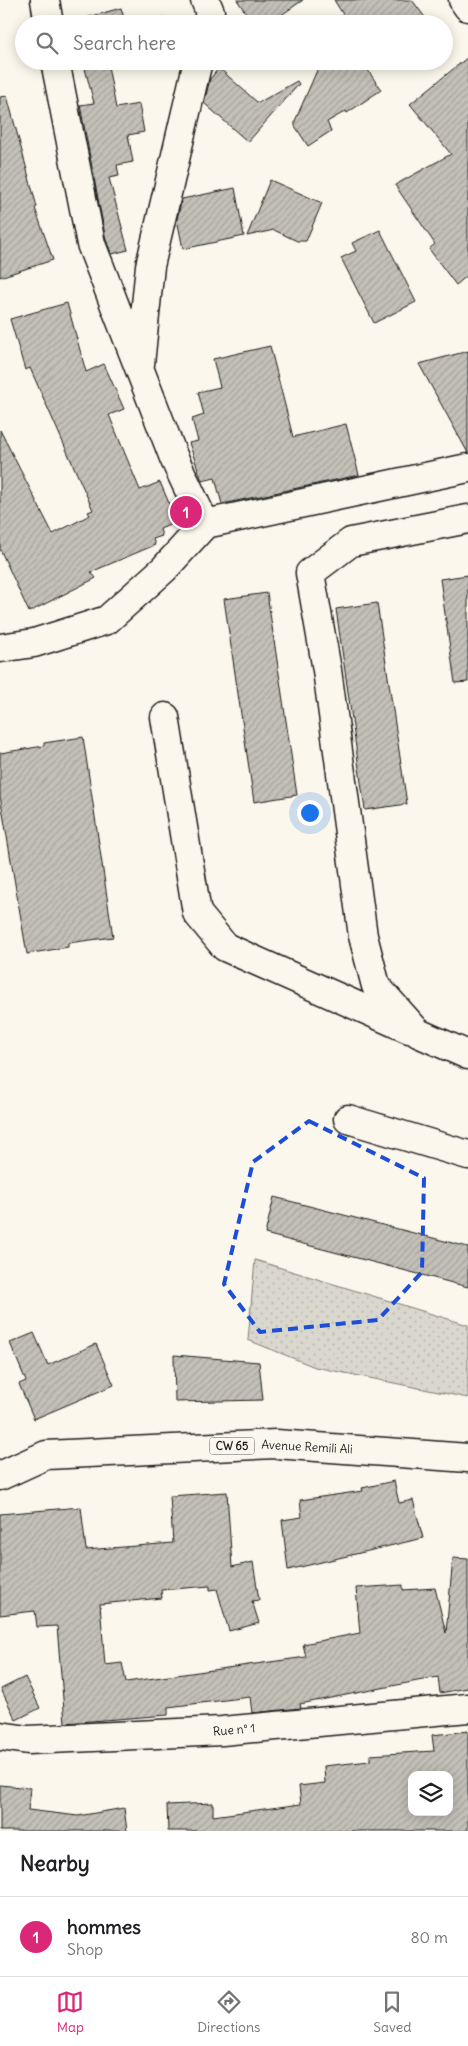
<!DOCTYPE html>
<html lang="en">
<head>
<meta charset="utf-8">
<style>
  body { margin:0; font-family:Delius,sans-serif; background:#f6f6f6; color:#202124 }
  .controls { position:absolute; right:15px; bottom:15px; display:grid; overflow:hidden; border-radius:10px; box-shadow:0 2px 12px #0003 }
  .controls button { width:45px; height:45px; display:grid; place-items:center; padding:0; border:0; border-bottom:1px solid #e0e0e0; background:#fff; color:#202124; font:25px sans-serif }
  .you { position:absolute; left:309px; top:812px; width:18px; height:18px; margin:-12px; border:4px solid #fff; border-radius:50%; background:#1a73e8; box-shadow:0 0 0 8px #1a73e833 }
  .badge { display:grid; place-items:center; width:32px; height:32px; border-radius:50%; background:#db2777; color:#fff; font-size:16px; font-weight:700 }
  .pin { position:absolute; translate:-50% -50%; border:2px solid #fff; box-shadow:0 1px 5px #0006 }
  .list { margin:0; padding:0; list-style:none }
  h2 { display:flex; justify-content:space-between; align-items:center; height:65px; margin:0; padding:0 20px; font-size:21px }
  h2 small { font-size:16px; font-weight:400; color:#757577 }
  .list li { display:grid; grid-template-columns:32px 1fr auto; gap:15px; align-items:center; box-sizing:border-box; height:80px; padding:0 20px; border-top:1px solid #e0e0e0 }
  .list b { display:block; font-size:19px; white-space:nowrap }
  .list p { margin:0; font-size:16px; white-space:nowrap; color:#757577 }
  .list em { font-size:16px; font-style:normal; color:#757577 }
  .icon { flex:none; width:28px; height:28px; fill:none; stroke:currentColor; stroke-width:2; stroke-linecap:round; stroke-linejoin:round }
  .map { position:relative; flex:none; width:468px; height:1831px; overflow:hidden }
  .search { position:absolute; background:#fff; box-shadow:0 2px 12px #0003; left:15px; right:15px; top:15px; height:55px; display:flex; align-items:center; gap:12px; box-sizing:border-box; padding:0 18px; border-radius:28px; color:#757577; font-size:19px }
  .sheet { height:145px; background:#fff }
  nav { display:flex; justify-content:space-around; align-items:center; box-sizing:border-box; height:70px; border-top:1px solid #e0e0e0; background:#fff; font-size:14px; color:#757577 }
  nav a { display:grid; justify-items:center; gap:2px }
  nav .on { color:#db2777 }
  .map>svg:first-child { display:block }
</style>
</head>
<body>
<div class="map">
<svg width="468" height="1831" viewBox="0 0 468 1831">
  <defs>
    <pattern id="grass-dots" width="8" height="8" patternUnits="userSpaceOnUse" patternTransform="scale(1.25)"><rect width="8" height="8" fill="#dad7ce"/><path d="M2 2h.1M6 6h.1" fill="none" stroke="#bab8b0" stroke-width="1.8" stroke-linecap="round"/></pattern>
    <pattern id="building-hatch" width="6" height="6" patternUnits="userSpaceOnUse" patternTransform="scale(1.25)"><rect width="6" height="6" fill="#c3c0b8"/><path d="M-1 1l2-2M0 6l6-6M5 7l2-2" fill="none" stroke="#a7a49e"/></pattern>
  </defs>
  <rect width="100%" height="100%" fill="#fbf7ec"/>
  <filter id="ink" filterUnits="userSpaceOnUse"><feTurbulence type="fractalNoise" baseFrequency=".02" numOctaves="2"/><feDisplacementMap in="SourceGraphic" scale="10" xChannelSelector="R" yChannelSelector="G"/><feConvolveMatrix kernelMatrix="1 2 1 2 8 2 1 2 1" color-interpolation-filters="sRGB"/></filter>
  <g filter="url(#ink)">
    <path fill="url(#grass-dots)" stroke="#7b7a75" d="M255,1260l213,65v73l-153,-31 -67,-27z"/>
    <path fill="url(#building-hatch)" stroke="#1c1c1c" fill-rule="evenodd" d="M237,0h66l-29,20 -15,4h-5z
      M334,0h78l18,24h-81z
      M121,8l5,16h-54l-1,-2z
      M166,17l3,7h-19z
      M468,57v218l-12,10 -27,-36 6,-5 -40,-59 56,-31 -41,-50z
      M83,61h43l-18,5 8,42 23,-4 5,28 -16,3 5,27 -16,3 2,11 -10,2 19,72 -16,4 -6,-14 -26,-135 14,-2z
      M314,61h48l19,29 -34,23 -1,-2 -19,11 4,9 -23,15 -13,-20v-5l23,-53z
      M219,68l39,35 39,-22 2,3 -51,58 -44,-39 6,-24z
      M7,96l30,111 -2,1 18,52 -53,17v-180z
      M270,180l52,23 -16,38h-9l-23,-11 -27,6z
      M235,188l9,48 -61,13 -6,-30 5,-20z
      M380,230l36,72 -42,21 -33,-65 15,-7 -4,-8z
      M67,303l19,69 18,-8 20,45 -15,6 31,75 20,-8 17,40 -17,7 2,7 -9,3 2,6 -64,27 5,6 -67,34 -29,-63v-119l53,104 37,-19 -2,-3 5,-2 -63,-142 -5,2 -15,-51z
      M270,346l23,91 53,-13 13,51 -137,29 -7,-26 -13,3 -13,-38 9,-2 -6,-22 12,-4 -6,-23 22,-5 -7,-28z
      M468,351v102l-49,-89z
      M468,575v107l-13,1 -15,-104z
      M267,593l30,202 -43,7 -30,-203z
      M377,603l30,201 -42,6 -29,-201z
      M83,737l30,200 -45,6v4l-41,7 -27,-158v-43l44,-7v-3z
      M274,1197l194,50v40l-203,-53z
      M34,1333l14,32 48,-21 18,41 -80,34 -15,-35 7,-3 -16,-38z
      M174,1355l85,7 4,38 -88,2z
      M394,1481l5,22 14,-3 10,38 -135,32 -6,-50 20,-3 -2,-17 63,-9 -1,-3z
      M227,1492l5,75 21,-5 6,38 -7,1 7,22 -30,8 -12,-42 -7,1v-4l-49,4 1,8 -62,6 5,61 17,-2 4,19 180,-25 -3,-13 57,-11 -4,-45 47,-3v5l32,-2 11,45 7,-75 15,1v129l-28,5 -2,-16 -138,27 1,4 -49,5 -2,-16 -82,10v8l-103,8 -8,-97 -20,1 -2,-16 -35,4v-101l81,-7 5,43 87,-7 -3,-47z
      M25,1677l15,31 -24,12 -15,-31z
      M468,1731v100h-300l-1,-26 46,-2v13l88,-12 -2,-18 26,-3 -1,-17 46,-5v-6l64,-4 -2,-16zM412,1775h37v37h-37z
      M0,1785l30,3 -2,22 50,6 46,-8 3,23h-127z"/>
    <g fill="none" stroke-linecap="round" stroke-linejoin="round">
      <g stroke="#1c1c1c" stroke-width="31">
        <path id="minor" d="M45,0l4,24
          M205,0l5,12 -3,12
          M55,61l36,183 83,214 31,66
          M140,364l10,-98 48,-205
          M468,519l-117,23 -41,31 17,97 36,266 13,50 42,47 50,22
          M165,717l32,196 28,34 184,82
          M348,1119l120,36
          M0,1736l28,4 194,-9 246,-23"/>
      </g>
      <g stroke="#1c1c1c" stroke-width="31">
        <path id="tertiary" d="M0,648l34,-5 73,-23 57,-51 41,-45 263,-56"/>
      </g>
      <g stroke="#1c1c1c" stroke-width="31">
        <path id="primary" d="M0,1476l46,-21 230,-11 192,14"/>
      </g>
      <g stroke="#1c1c1c" stroke-width="31">
        <path id="trunk" d="M463,0l5,7"/>
      </g>
      <use href="#minor" stroke="#fbf7ec" stroke-width="28"/>
      <use href="#tertiary" stroke="#fbf7ec" stroke-width="28"/>
      <use href="#primary" stroke="#fbf7ec" stroke-width="28"/>
      <use href="#trunk" stroke="#fbf7ec" stroke-width="28"/>
    </g>
  </g>
  <path fill="none" stroke="#1d4ed8" stroke-width="4" stroke-dasharray="10 6" stroke-linejoin="round" d="M309,1121l115,57 -2,94 -44,48 -118,12 -36,-48 29,-122z"/>
  <g text-anchor="middle" stroke-width="4" stroke-linejoin="round" paint-order="stroke">
    <rect fill="#fbf7ec" stroke="#5f5e5a" stroke-width="1" x="209.5" y="1437.5" width="45" height="17" rx="4"/>
    <g font-size="11" font-weight="bold" fill="#1c1c1c">
      <text x="232" y="1450">CW 65</text>
    </g>
    <g font-size="12" fill="#1c1c1c" stroke="#fbf7ec">
      <text transform="translate(307 1447) rotate(3)" y="4">Avenue Remili Ali</text>
      <text transform="translate(234 1730) rotate(-5)" y="4">Rue n° 1</text>
    </g>
  </g>
</svg>
<div class="controls">
<button><svg class="icon" aria-label="layers" viewBox="0 0 24 24"><path d="M12 4l9 5-9 5-9-5zM3 14l9 5 9-5"/></svg></button>
</div>
<div class="you"></div>
<div class="pin badge" style="left:186px;top:512px">1</div>
<div class="search"><svg class="icon" aria-label="search" viewBox="0 0 24 24"><circle cx="10" cy="10" r="6"/><path d="M15 15l6 6"/></svg>Search here</div>
</div>
<section class="sheet">
<h2>Nearby<small></small></h2>
<ul class="list">
<li><span class="badge">1</span><div><b>hommes</b><p>Shop</p></div><em>80 m</em></li>
</ul>
</section>
<nav>
<a class="on"><svg class="icon" aria-label="map" viewBox="0 0 24 24"><path d="M3 6l6-2 6 2 6-2v14l-6 2-6-2-6 2zM9 4v14M15 6v14"/></svg>Map</a>
<a><svg class="icon" aria-label="directions" viewBox="0 0 24 24"><path d="M12 3l9 9-9 9-9-9zM9 14v-3h6M13 9l2 2-2 2"/></svg>Directions</a>
<a><svg class="icon" aria-label="saved" viewBox="0 0 24 24"><path d="M7 4h10v16l-5-4-5 4z"/></svg>Saved</a>
</nav>
</body>
</html>
